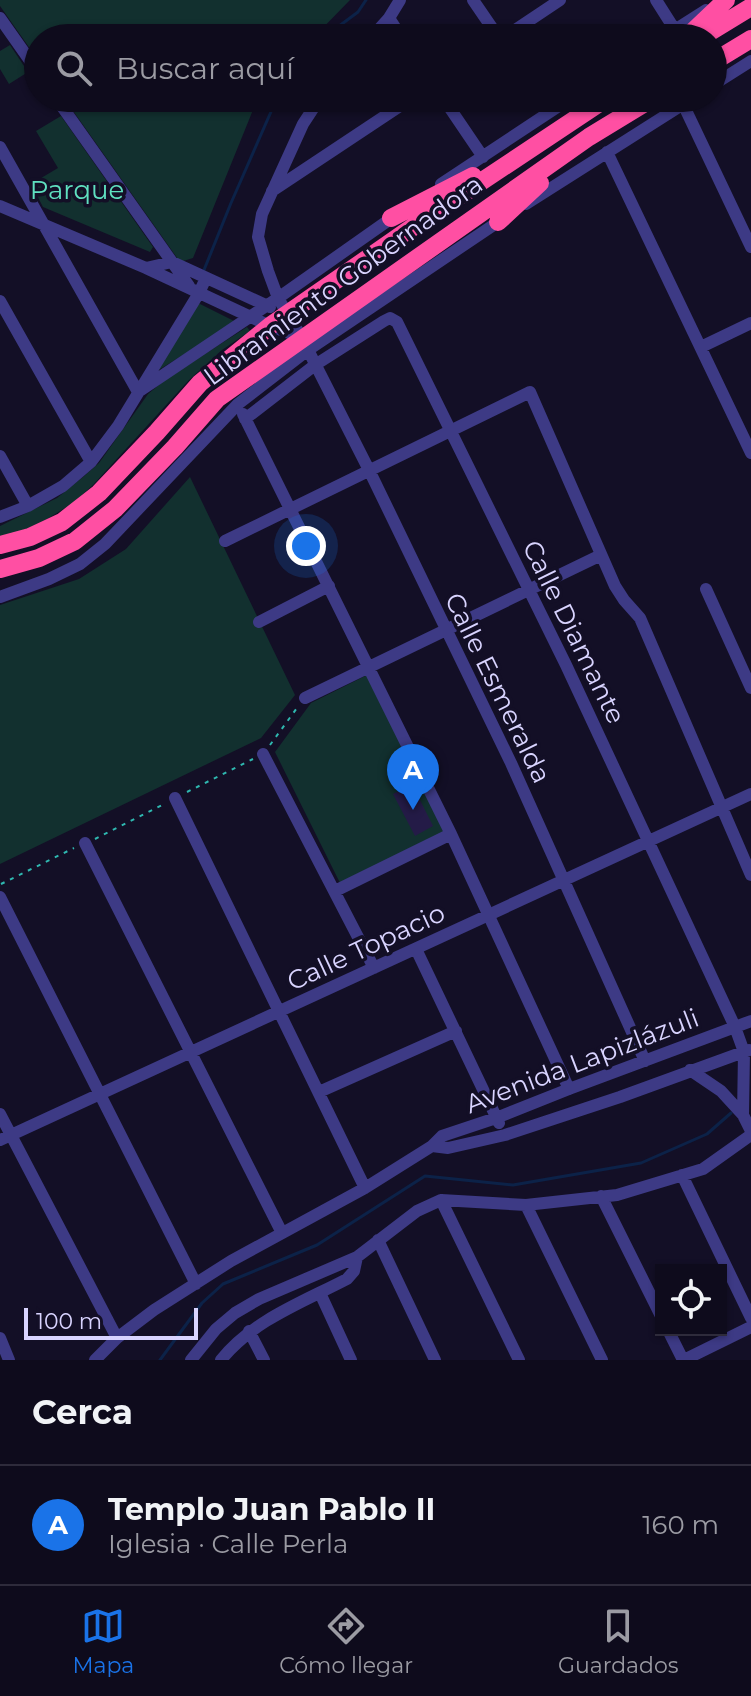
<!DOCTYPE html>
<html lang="es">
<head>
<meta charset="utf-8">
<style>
  body { margin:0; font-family:Montserrat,sans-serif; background:#171425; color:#f1f3f6 }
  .controls { position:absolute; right:24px; bottom:24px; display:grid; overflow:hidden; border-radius:0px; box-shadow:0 2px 6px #0004 }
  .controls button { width:72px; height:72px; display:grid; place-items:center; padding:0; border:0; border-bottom:2px solid #2e2b3b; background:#0e0b1c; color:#f1f3f6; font:40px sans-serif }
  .scale { position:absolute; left:24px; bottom:20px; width:174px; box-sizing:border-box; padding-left:8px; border:4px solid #d9d4ff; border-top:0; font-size:22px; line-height:28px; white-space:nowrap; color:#d9d4ff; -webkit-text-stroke:6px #130f26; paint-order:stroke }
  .you { position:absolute; left:306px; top:546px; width:28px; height:28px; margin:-20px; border:6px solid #fff; border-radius:50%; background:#1a73e8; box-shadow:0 0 0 12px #1a73e833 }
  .badge { display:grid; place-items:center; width:52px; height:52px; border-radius:50%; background:#1a73e8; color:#fff; font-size:26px; font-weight:700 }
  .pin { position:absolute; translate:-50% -66px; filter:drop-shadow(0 2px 4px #0008) }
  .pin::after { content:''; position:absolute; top:42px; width:28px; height:24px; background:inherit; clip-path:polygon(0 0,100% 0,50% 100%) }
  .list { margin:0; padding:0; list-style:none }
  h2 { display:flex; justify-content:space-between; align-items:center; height:104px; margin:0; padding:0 32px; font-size:34px }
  h2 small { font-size:26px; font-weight:400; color:#9b9ba3 }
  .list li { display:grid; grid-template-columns:52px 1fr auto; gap:24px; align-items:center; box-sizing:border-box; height:120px; padding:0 32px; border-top:2px solid #2e2b3b }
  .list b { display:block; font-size:30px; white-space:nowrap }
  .list p { margin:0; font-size:26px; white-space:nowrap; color:#9b9ba3 }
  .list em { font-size:26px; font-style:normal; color:#9b9ba3 }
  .icon { flex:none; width:44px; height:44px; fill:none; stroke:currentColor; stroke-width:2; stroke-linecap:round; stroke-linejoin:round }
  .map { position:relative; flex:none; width:751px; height:1360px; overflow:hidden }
  .search { position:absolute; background:#0e0b1c; box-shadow:0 2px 6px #0004; left:24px; right:24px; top:24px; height:88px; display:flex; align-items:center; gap:20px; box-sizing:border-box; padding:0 28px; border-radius:44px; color:#9b9ba3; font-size:30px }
  .sheet { height:224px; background:#0e0b1c }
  nav { display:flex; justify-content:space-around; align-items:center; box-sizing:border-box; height:112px; border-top:2px solid #2e2b3b; background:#0e0b1c; font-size:22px; color:#9b9ba3 }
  nav a { display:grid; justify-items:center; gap:4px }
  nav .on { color:#1a73e8 }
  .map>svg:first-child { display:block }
</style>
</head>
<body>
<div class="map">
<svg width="751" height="1360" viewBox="0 0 751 1360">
  <rect width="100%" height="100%" fill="#130f26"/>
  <path fill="#12302f" d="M0,0h350l-37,38h-275v22l-38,-54z
    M10,45l18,27 -19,12 -9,-15v-18z
    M64,98h197l-6,7 -62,153 -13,4z
    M61,116l92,131 -3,5 -107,-45 -12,-23 27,-16 -22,-37z
    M198,303l38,19 -79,49z
    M247,327l3,4 -28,19 -33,30 -96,105 -20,18 -26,16 -25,12 -22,5v-10l57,-28 26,-21 16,-14 49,-69 18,-15z
    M190,477l105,218 -34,43 -261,126v-259l79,-26 47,-30z
    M367,675l78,156 -105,52 -65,-131 36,-49z"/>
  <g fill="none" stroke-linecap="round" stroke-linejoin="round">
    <path stroke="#0c2248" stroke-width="3" d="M323,38l35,-26 8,-12
      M204,270l27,-67 46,-105
      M160,1360l42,-57 21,-19 94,-39 108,-69 88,9 128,-22 66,-29 24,-21"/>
  </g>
  <path fill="#241b47" d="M412,784l21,42 -18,10 -22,-42z"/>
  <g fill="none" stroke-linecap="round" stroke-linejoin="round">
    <path stroke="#2fb8b0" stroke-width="2" stroke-dasharray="4 6" stroke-linecap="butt" d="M270,745l27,-37
      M187,792l66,-33
      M95,839l69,-35
      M1,884l73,-36"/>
    <path stroke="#3d3a85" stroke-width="12" d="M473,0l26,38
      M656,0l19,30
      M0,18l38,54
      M389,18l13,20
      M371,38l18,-20 11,-18
      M503,38l57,-38
      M662,38l44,-28
      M713,85l38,-24
      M56,98l133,188
      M320,98l-17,26 -41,90 -4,23 10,34 10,27 24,40 67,132 142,293 134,298
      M443,98l40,59
      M683,104l68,143
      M0,147l138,245
      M607,152l144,301
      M441,184l130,-86
      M272,191l140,-93
      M526,204l167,-106
      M0,206l146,62 124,58 32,12
      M146,268l26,-6 98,45
      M0,301l91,161
      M701,347l50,-24
      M138,392l140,-94 118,-83
      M243,414l208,420 118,255
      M245,419l70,-54 69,-44 6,-3 7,4 169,343 169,362 9,25 -1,63 8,16
      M0,456l28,50
      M0,517l28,-11 35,-20 28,-24 27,-36 81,-133 7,-15
      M225,541l305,-149 85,194 9,14 16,18 111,257
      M706,589l45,99
      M0,597l49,-18 31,-15 25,-20 133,-140 70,-54 196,-132
      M259,622l70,-36
      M305,698l296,-143
      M263,754l111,214
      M175,798l190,390
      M85,843l197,390
      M335,891l116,-57
      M0,897l196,387
      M416,949l83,174
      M690,1070l31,21 22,24
      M319,1092l137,-61
      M0,1114l117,224
      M0,1140l751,-346
      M432,1146l16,2 57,-13 115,-38 129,-47
      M682,1175l69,143
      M601,1196l60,120
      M441,1200l78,160
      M526,1205l76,155
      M378,1240l57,120
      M320,1293l31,67
      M668,1330l15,30
      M249,1331l15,29
      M0,1338l9,22
      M95,1360l22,-22 37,-28 77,-49 134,-73 67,-42 10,-10 54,-18 73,-29 182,-68
      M191,1360l25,-31 19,-16 24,-14 98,-42 60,-46 24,-11 85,5 91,-10 86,-26 48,-34
      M221,1360c32,-40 82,-58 126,-81l7,-8 3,-14
      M684,1360l67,-33"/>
    <path stroke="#ff4fa3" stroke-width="18" d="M686,38l40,-38
      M700,38l51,-31
      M713,62l38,-23
      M391,218l82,-42
      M498,222l42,-39
      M0,545l30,-8 32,-15 37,-29 58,-61 43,-49 70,-57 137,-95 200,-133
      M0,569l39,-11 36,-17 40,-32 60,-62 42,-48 372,-262 64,-39"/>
  </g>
  <g text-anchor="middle" stroke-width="7" stroke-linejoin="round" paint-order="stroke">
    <g font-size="26" fill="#5fe0c0" stroke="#130f26">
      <text x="77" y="199">Parque</text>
    </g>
    <g font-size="26" fill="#d9d4ff" stroke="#130f26">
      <text transform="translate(343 280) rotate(-36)" y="9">Libramiento Gobernadora</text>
      <text transform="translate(574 632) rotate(64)" y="9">Calle Diamante</text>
      <text transform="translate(498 688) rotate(64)" y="9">Calle Esmeralda</text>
      <text transform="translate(366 947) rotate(-25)" y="9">Calle Topacio</text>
      <text transform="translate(582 1061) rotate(-21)" y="9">Avenida Lapizlázuli</text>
    </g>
  </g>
</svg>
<div class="controls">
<button><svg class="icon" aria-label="locate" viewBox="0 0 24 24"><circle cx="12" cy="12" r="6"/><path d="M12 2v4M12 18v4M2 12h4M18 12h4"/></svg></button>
</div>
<div class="scale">100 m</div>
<div class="you"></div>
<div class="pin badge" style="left:413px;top:810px">A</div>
<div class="search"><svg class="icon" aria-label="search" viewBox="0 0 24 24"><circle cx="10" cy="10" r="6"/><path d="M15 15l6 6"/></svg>Buscar aquí</div>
</div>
<section class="sheet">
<h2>Cerca<small></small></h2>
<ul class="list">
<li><span class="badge">A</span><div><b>Templo Juan Pablo II</b><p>Iglesia · Calle Perla</p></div><em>160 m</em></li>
</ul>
</section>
<nav>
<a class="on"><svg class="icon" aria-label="map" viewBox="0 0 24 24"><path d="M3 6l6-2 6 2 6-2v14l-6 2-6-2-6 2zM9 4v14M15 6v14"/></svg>Mapa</a>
<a><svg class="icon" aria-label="directions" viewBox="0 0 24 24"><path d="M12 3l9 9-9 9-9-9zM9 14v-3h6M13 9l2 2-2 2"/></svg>Cómo llegar</a>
<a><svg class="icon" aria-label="saved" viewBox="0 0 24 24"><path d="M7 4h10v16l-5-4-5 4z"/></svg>Guardados</a>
</nav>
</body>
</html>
